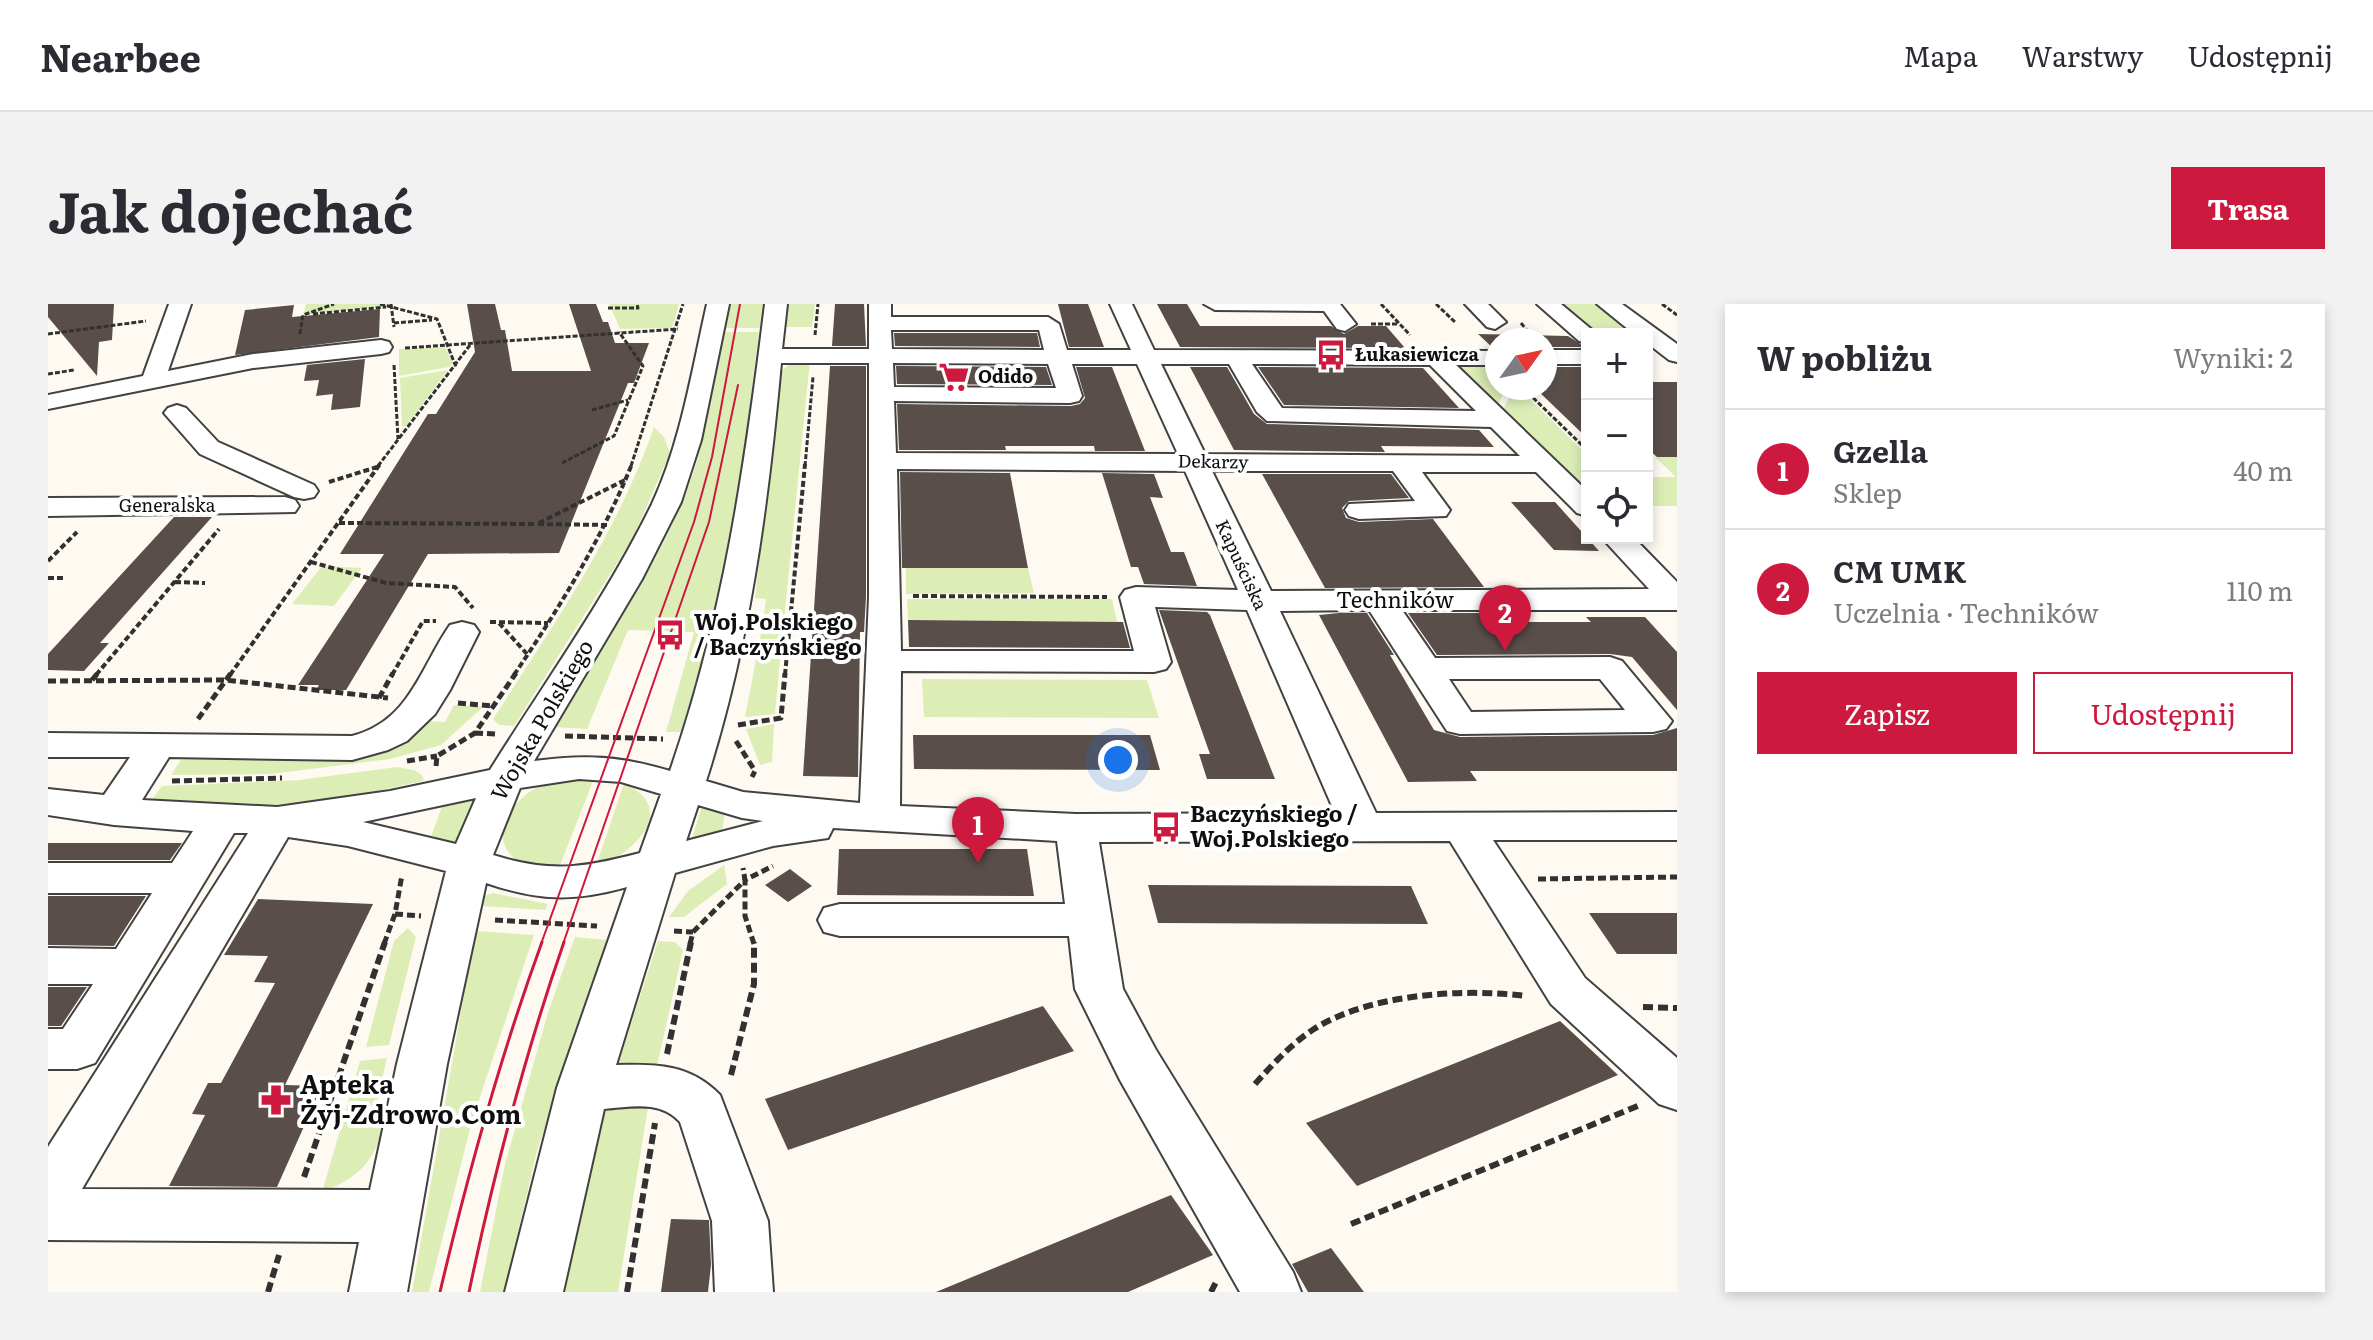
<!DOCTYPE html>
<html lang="pl">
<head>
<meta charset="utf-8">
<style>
  body { margin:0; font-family:Literata,serif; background:#f2f2f3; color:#2b2b33 }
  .controls { position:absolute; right:24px; top:24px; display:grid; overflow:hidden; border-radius:0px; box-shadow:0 4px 12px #0003 }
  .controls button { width:72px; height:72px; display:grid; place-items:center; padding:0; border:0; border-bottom:2px solid #e1e1e2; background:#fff; color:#2b2b33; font:40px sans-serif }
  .compass { position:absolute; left:1437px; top:24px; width:72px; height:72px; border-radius:50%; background:#fff; box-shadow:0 4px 12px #0003; rotate:57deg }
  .you { position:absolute; left:1070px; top:456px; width:28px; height:28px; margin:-20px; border:6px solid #fff; border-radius:50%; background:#1a73e8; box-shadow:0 0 0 12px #1a73e833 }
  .badge { display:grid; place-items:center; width:52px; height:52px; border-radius:50%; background:#cd193d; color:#fff; font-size:26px; font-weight:700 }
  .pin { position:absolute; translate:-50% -66px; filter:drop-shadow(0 2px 4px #0008) }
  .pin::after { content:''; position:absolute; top:42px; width:28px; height:24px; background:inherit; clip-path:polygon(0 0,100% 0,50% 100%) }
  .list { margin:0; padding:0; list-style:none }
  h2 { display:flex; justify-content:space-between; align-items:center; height:104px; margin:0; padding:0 32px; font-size:34px }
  h2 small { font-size:26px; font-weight:400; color:#7c7c81 }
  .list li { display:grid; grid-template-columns:52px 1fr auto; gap:24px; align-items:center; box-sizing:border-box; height:120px; padding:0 32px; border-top:2px solid #e1e1e2 }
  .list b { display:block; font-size:30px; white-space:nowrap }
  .list p { margin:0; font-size:26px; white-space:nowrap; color:#7c7c81 }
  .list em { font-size:26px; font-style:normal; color:#7c7c81 }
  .actions { display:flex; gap:16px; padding:24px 32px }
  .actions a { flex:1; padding:18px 0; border:2px solid #cd193d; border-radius:0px; text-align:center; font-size:28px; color:#cd193d }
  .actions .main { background:#cd193d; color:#fff }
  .icon { flex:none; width:44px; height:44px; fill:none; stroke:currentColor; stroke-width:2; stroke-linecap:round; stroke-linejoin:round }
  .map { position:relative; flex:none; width:1629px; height:988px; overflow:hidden; border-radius:0px }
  header { display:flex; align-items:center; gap:48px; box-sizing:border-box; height:112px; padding:0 40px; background:#fff; border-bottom:2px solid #e1e1e2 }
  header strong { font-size:38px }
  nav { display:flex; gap:44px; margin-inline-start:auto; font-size:28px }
  .intro { display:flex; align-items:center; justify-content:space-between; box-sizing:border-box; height:192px; padding:0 48px }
  h1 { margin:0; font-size:56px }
  .button { padding:20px 36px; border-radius:0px; background:#cd193d; color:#fff; font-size:28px; font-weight:700 }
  main { display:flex; gap:48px; padding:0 48px }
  aside { flex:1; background:#fff; border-radius:0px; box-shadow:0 4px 12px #0003 }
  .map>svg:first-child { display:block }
</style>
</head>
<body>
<header>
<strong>Nearbee</strong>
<nav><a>Mapa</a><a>Warstwy</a><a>Udostępnij</a></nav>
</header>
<div class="intro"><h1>Jak dojechać</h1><a class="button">Trasa</a></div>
<main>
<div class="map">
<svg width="1629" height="988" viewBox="0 0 1629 988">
  <rect width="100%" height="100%" fill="#fffaf1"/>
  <path fill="#dceeb6" d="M258,0h85l1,2 -89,9z
    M561,0h70l-7,24 -52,1z
    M681,0h35l-4,24h-36z
    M740,0h27l-3,23h-26z
    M1504,0h51l40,30h-53z
    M675,28h36l-25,195 -14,67 -38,138h-16l28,-100 -66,-2 -41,99 -34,-2c45,-75 101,-153 133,-234 20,-51 26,-107 37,-161z
    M397,43l8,16 -4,4 -50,9v-27z
    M762,56l-26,261h-21l3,-22 -11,-1 26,-226 9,-9z
    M1406,59h38l5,5v20h9l-9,19z
    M400,66l-42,56 -4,1 -2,-49z
    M1466,84h5l67,66 1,37 -17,-12 -69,-65z
    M606,123l10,10 6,16 -37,85 -119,188 -15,-1 -6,-6c61,-95 124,-185 161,-292z
    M1607,153h22v49h-30v-29h29z
    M274,262l40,2 -28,38 -42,-2z
    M858,264h122l6,25 -128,1z
    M859,295h205l5,23 -209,-2z
    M714,324h21l-8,86 -30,3z
    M874,375l225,1 12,38 -235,-1z
    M406,401l29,2 -42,38 -51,14 -119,15 -100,1 11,-17 157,1 86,-38 20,1z
    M726,420l-2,38 -12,3 -14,-36z
    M349,463l17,3 8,5 2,6 -77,16 -94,10 -105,-2 14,-19 137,-6z
    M547,472l-38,97c-13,-3 -30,-5 -41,-13 -32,-26 0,-66 29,-76 15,-5 34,-6 50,-8z
    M576,479c58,28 7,71 -29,86z
    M428,492l-21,50 -26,-4 15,-41z
    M654,501l23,7 -3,21 -31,9z
    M676,561l3,19 -43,33h-15l19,-26z
    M445,589l55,11 -3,6 -64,-4 3,-10z
    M360,624l8,9 -27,108 -23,2 28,-106z
    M427,627l59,4 -62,186 -43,171h-17z
    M527,633l33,3 -71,211 -33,141h-24l25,-128 44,-155z
    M610,637l17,1 8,8 -28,125 -38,-8z
    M339,754l-11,48 14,-1c-12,46 -20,69 -68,87l38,-131z
    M602,791l-32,197h-53l39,-195z"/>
  <path fill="#594e4a" d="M0,0h66l-2,36 -13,2 -2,34 -49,-59z
    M419,0h28l6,26h4l7,41h79l-22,-67h27l7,18h5l7,21h34l-15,40h-6l-69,170 -131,1 -82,136h-30l3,-5h-21l86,-131h-44l88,-140h8l39,-62z
    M787,0h29l2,42h-34z
    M1010,0h30l16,43h-35z
    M1109,0h30l13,22h131l13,8 14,-8h28l19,22 -225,-1z
    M246,1l-2,12 88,-8 -1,28 -144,18 10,-45z
    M846,29h143l3,14 -145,-1z
    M1430,30l90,2 17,11h-40v-7h-48v8h-4z
    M317,55l-5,48 -29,3 2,-16 -17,2 3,-16 -15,1 3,-16z
    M782,62h36v231l-2,35h-4l-2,145 -55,-1z
    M848,62l150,1 6,18 -155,-1z
    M1028,63h36l33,84h-50l-1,-5h-89l1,4h-107l-2,-46 174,2 9,-2 5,-6z
    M1142,63h37l27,47 13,10 212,6 15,17 -113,-1 4,6 -151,-2z
    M1210,63l165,1 36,40 -175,-3z
    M1497,63h42v71l-52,-50h10z
    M1599,78h30v75h-20l-10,-9z
    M852,168l110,1 18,95h-126z
    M1054,169l52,1 9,24 -13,-1 21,55h13l13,34 -53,-2 -6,-17h-7z
    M1214,170h129l18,24 -60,3 -7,7 4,10 13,4 74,-3 51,68 -159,1z
    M1463,198h44l44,49 -45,-1z
    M126,213h38l-112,126h9l-25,28 -36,-1v-16z
    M1111,306l48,2 3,3 65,164h-68l-8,-25h11z
    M1291,309h28l27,42h-4l44,75 26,7 193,-2 24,-7v43h-207l7,10 -69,1 -89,-167z
    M1360,309h95l7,9h81l-5,-5h59l32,35v58l-45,-53 -22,-3 -173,1z
    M860,316l215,2 7,26 -221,-1z
    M865,431h237l10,35 -246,-1z
    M0,539h134l-12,17h-122z
    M791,545h188l7,47 -197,-1z
    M742,565l22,17 -24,16 -23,-17z
    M1100,581l263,1 17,38 -270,-1z
    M0,592h98l-32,50 -66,-1z
    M210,595l115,5 -88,181 37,1 -45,101 -108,-1 36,-71 -13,-1 16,-31h13l54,-100 -21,-1 14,-26 -44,-1z
    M1541,609h88v41h-60z
    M0,683h39l-26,39h-13z
    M995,702l31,45 -286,99 -23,-51z
    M1512,717l58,54 -261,111 -51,-63z
    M1123,891l42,60 -85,37h-192z
    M623,915l38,1 2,45 -3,27h-47z
    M1283,944l33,44h-56l-16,-28z"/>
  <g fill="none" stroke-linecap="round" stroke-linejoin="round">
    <g stroke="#424242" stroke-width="4">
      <path id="minor" d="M121,0h22l-23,67 85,-17 128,-14 8,2 3,5 -3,5 -8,2 -128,14 -205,41v-14l95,-19z
        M659,0h22l-28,136 -20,62 -39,77 -108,182c52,-7 86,-5 136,10 54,-156 75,-305 95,-467h22l-5,45h87v-45h22v13h157l11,7 8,26h64l-21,-46h22l22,46 343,1v14h-41l131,126v25l-10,-3 -41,-41h-114l28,38 -4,6 -87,3 -10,-3 -4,-6 4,-6 66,-3 -22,-30h-181l59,120 378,-2 -47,-51h32l43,44v28h-275l33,48 175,-1 12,4 50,60 -6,8 -13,3 -193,2 -13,-3 -78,-121 -89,1 96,202 301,-1v28h-184l92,138 92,80v52l-18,-6 -108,-100 -101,-163 -351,1 24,147 33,61 137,222 8,20h-61l-120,-212 -45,-91 -6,-53h-229l-16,-4 -6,-12 6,-12 16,-4h225l-8,-63 -224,-13 -5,10 -55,8 -98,27 -59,192c41,-1 74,-1 104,30l48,126 5,71h-58l-3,-71 -32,-99c-20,-22 -48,-15 -76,-13l-41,183h-58l52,-204 70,-201c-54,15 -88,14 -141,-4l-39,181 -40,228h-58l10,-50 -311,-2v-93l200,-314h-14l-139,230 -18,6h-29v-40h15l30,-45h-45v-36l68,1 36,-56h-104v-30h124l21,-32 -79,-6 -66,-10v-26l56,6 26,-38h-82v-24l304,3c58,-15 68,-68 98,-111l12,-3 12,3 5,7 -29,58 -15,24 -28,27 -19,9 -36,10 -183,-3 -27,43 135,7 113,-16 100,-21c55,-88 117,-174 162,-266 29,-62 40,-134 55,-200zM843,26h148l5,20 -152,-1zM733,59h88v234l-9,206 -117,-11 -37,-11c44,-137 62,-275 75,-418zM845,59l155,1 8,24 -162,-1zM1024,60h65l41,90 -282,-1 -2,-52 176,2 9,-2 3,-5zM1113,60h68l28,48 10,9 224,6 29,29 -315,-2zM1204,60l178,1 46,46 -194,-3zM849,165l288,2 53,119 -102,-3 -11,3 -5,7 14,54h-233zM1107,303l92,3 88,203 -259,1 -176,-8 1,-135 253,1 12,-3 5,-7zM1401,375h151l25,31 -154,2zM531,475l42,3 40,12 -21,59c-58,15 -89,20 -147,2l27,-67zM428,494l-20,46 -93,-22zM650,501l44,13 21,3 -77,20zM240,533l60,9 98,25 -49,193 -27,126 -288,-1z
        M1156,0h136l16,20 -11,7 -8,-2 -13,-18 -109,-1z
        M1417,0h23l18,18 -11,7 -8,-2z
        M1489,0h24l36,30h-10v9l-8,-2z
        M1549,0h25l55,40v18l-8,-2 -22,-17v-9h-13z
        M1497,46h42v14h-42z
        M129,101l9,3 32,34 96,43 4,6 -4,6 -10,2 -10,-2 -94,-43 -36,-41 4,-5z
        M237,193l10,3 4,6 -4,6 -247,4v-18z"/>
    </g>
    <path stroke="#313131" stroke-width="3" stroke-dasharray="5 2" stroke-linecap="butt" d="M332,0l57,15 19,48
      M343,0l3,23
      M1333,0l29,31
      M1388,0l20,19
      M1614,0l15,11
      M560,4h30l-1,-4
      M265,10l73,-7
      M346,19l38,-3
      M1473,19l14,17
      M1323,20h27
      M0,30l98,-13
      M252,30l3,-19 31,-11
      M767,31l3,-31
      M357,44l273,-19
      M346,61l4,74
      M0,70l26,-4
      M1475,84l64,62
      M544,106l36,-10
      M514,159l52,-27 29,-70 -24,-34
      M330,162l92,-121
      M583,162l52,-162
      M757,162l8,-89"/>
    <path stroke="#313131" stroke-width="4" stroke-dasharray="6 3" stroke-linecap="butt" d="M281,178l48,-15
      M291,219l198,1
      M559,221l-70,-1 88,-44
      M0,257l29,-29
      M263,258l75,21 69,4 18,21
      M0,274h18
      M127,278l30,1
      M865,292l194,1
      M442,318l58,1
      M451,319l28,31
      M48,371l123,-146
      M182,371l150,-211
      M344,371l31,-54h13
      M466,371c46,-68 87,-135 118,-211
      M737,371l20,-211"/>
    <path stroke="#313131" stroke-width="5" stroke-dasharray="8 4" stroke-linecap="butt" d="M44,376l6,-7
      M0,377l177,-1 163,18
      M331,394l14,-25
      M410,399l35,3
      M150,415l33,-46
      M690,421l43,-7 4,-45
      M427,429l20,1
      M517,432l98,3
      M688,437l19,30 -3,6
      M359,457l30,-5
      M388,462l1,-10 38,-23 41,-60
      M124,477l110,-3
      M1490,575l139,-2
      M347,610l26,2
      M447,616l102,6
      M626,627l19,1
      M336,640l11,-30 7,-39
      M642,640l3,-12 52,-52 -2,-12
      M706,640l-9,-28v-36l28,-14"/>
    <path stroke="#313131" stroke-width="6" stroke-dasharray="10 5" stroke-linecap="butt" d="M1595,703l34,1
      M619,750l24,-112
      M683,771l23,-91v-42
      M1207,780c18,-20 36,-40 59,-55 55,-35 148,-41 212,-33
      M256,873l81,-235
      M1303,920l289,-119
      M220,988l11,-37
      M579,988l28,-169
      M1163,988l6,-12"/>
    <use href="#minor" fill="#fff" fill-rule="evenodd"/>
    <path stroke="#cd193d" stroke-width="2" d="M493,640l153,-422 18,-65 28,-153
      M515,640l146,-422 29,-137"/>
    <path stroke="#cd193d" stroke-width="3" d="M392,988c28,-119 60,-235 102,-350
      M421,988c25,-119 55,-235 95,-350"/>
  </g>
  <defs>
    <g id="bus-bare" transform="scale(2.4)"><path d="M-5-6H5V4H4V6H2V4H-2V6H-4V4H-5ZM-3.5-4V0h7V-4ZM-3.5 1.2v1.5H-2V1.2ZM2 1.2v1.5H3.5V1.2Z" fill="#cd193d" stroke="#fff" stroke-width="2.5" paint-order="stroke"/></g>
    <g id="supermarket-bare" transform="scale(2.4)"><path d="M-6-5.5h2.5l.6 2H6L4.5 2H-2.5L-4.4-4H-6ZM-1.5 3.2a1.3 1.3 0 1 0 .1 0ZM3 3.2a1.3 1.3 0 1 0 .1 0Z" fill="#cd193d" stroke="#fff" stroke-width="2.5" paint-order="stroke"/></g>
    <g id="pharmacy-bare" transform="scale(2.4)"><path d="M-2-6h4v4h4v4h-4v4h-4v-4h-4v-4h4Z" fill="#cd193d" stroke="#fff" stroke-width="2.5" paint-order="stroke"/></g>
  </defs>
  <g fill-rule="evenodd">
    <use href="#bus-bare" x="1283" y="51"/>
    <use href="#supermarket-bare" x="906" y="73"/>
    <use href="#bus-bare" x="622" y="331"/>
    <use href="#bus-bare" x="1118" y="523"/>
    <use href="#pharmacy-bare" x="228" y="796"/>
  </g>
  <g text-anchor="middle" stroke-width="8" stroke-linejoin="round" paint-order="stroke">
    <g font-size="18" font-weight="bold" fill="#0f0f0f" stroke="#fff" text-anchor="start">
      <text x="1307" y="57">Łukasiewicza</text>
      <text x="930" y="79">Odido</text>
    </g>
    <g font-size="18" fill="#0f0f0f" stroke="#fff">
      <text transform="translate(1165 158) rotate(1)" y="6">Dekarzy</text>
      <text x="119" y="208">Generalska</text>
      <text transform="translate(1193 261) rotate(65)" y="6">Kapuściska</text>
    </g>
    <g font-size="22" fill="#0f0f0f" stroke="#fff">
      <text x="1347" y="304">Techników</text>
      <text transform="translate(494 416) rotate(-60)" y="8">Wojska Polskiego</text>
    </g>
    <g font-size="22" font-weight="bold" fill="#0f0f0f" stroke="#fff" text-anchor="start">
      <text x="646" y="326">Woj.Polskiego<tspan x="646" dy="25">/ Baczyńskiego</tspan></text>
      <text x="1142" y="518">Baczyńskiego /<tspan x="1142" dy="25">Woj.Polskiego</tspan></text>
    </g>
    <g font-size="26" font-weight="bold" fill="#0f0f0f" stroke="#fff" text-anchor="start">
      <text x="252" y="790">Apteka<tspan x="252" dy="30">Żyj-Zdrowo.Com</tspan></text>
    </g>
  </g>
</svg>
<div class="controls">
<button>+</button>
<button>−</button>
<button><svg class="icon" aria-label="locate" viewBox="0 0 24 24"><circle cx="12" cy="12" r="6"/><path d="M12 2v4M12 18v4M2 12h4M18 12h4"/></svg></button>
</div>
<svg class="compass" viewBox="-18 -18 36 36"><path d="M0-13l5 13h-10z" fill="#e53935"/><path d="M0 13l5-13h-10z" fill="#7c7c81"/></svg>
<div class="you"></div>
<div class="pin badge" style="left:930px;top:559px">1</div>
<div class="pin badge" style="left:1457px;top:347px">2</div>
</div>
<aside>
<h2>W pobliżu<small>Wyniki: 2</small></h2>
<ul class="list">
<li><span class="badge">1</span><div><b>Gzella</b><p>Sklep</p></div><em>40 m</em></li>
<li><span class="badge">2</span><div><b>CM UMK</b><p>Uczelnia · Techników</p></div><em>110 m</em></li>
</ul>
<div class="actions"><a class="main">Zapisz</a><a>Udostępnij</a></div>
</aside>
</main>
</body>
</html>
